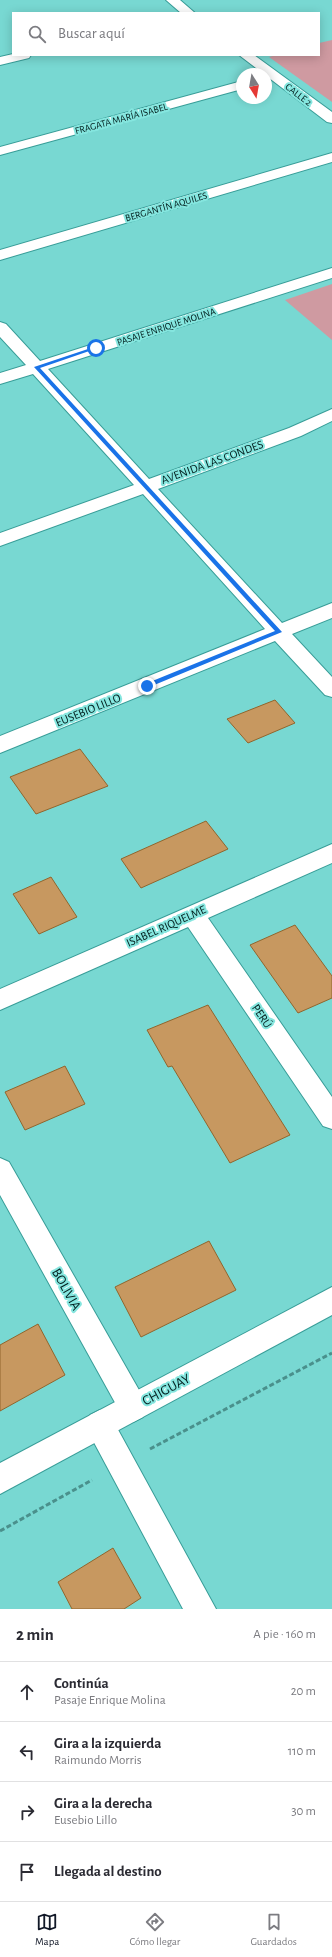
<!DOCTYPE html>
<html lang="es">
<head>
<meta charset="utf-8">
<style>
  body { margin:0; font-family:"Alegreya Sans",sans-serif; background:#f7f7f7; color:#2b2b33 }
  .compass { position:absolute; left:236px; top:68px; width:36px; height:36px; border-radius:50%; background:#fff; box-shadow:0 2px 10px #0003; rotate:169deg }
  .stop { position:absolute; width:12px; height:12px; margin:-9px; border:3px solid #1a73e8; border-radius:50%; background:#fff }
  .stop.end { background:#1a73e8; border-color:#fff; box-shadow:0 1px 4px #0008 }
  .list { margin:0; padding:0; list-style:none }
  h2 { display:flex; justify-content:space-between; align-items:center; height:52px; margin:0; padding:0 16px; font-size:17px }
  h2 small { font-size:13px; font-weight:400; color:#7c7c81 }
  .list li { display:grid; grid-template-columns:26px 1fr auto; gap:12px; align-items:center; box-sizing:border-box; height:60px; padding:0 16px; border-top:1px solid #e1e1e2 }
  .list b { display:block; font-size:15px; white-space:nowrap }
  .list p { margin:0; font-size:13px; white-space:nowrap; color:#7c7c81 }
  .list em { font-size:13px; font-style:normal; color:#7c7c81 }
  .icon { flex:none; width:22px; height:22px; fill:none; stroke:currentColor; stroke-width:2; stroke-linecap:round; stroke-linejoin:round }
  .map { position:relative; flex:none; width:332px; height:1609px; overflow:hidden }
  .search { position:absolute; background:#fff; box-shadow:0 2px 10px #0003; left:12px; right:12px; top:12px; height:44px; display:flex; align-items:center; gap:10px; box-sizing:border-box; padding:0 14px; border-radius:0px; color:#7c7c81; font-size:15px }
  .sheet { height:292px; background:#fff }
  nav { display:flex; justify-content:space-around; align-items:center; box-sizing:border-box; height:56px; border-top:1px solid #e1e1e2; background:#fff; font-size:11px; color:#7c7c81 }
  nav a { display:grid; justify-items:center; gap:2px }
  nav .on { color:#111827 }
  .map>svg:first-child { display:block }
</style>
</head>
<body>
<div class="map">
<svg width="332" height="1609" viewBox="0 0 332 1609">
  <rect width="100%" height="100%" fill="#78d8d2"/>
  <path fill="#cf9aa1" d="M332,40v62l-63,-45 7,-2h43v-12z
    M332,284v56l-47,-40z"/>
  <path fill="#c79860" stroke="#91652c" d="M275,700l20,23 -47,20 -21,-24z
    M80,749l28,37 -72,28 -26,-37z
    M206,821l22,28 -87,39 -20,-29z
    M51,877l26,40 -38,17 -26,-40z
    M295,925l37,51v22l-34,15 -48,-68z
    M208,1005l82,130 -60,28 -58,-97 -4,1 -21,-37z
    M65,1066l20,38 -60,26 -20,-38z
    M209,1241l27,49 -95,47 -26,-50z
    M38,1324l27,51 -65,36v-66z
    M113,1548l28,50 -17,11h-52l-14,-27z"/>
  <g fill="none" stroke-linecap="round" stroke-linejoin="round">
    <g stroke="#389d98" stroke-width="2">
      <path id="minor" d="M166,0h14l15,13h-14z
        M13,54v1h18l-2,3 -29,7v-8z
        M239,55h15l78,57v11l-5,-1z
        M242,81v8l-242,66v-8z
        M332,153v9l-332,98v-10z
        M332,268v10l-284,91 101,110 140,-51 43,-19v12l-31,15 -143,53 124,134 50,-20v15l-40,16 40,43v20l-7,-2 -50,-54 -275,112v-17l265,-107 -122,-135 -143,52v-13l134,-48 -101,-111 -33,10v-11l26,-8 -26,-28v-15l6,2 34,37z
        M332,844v19l-124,55 124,179v32l-9,-3 -135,-199 -188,83v-21z
        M0,1158l9,4 134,235 5,10 -5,10 -10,5 -10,-5 -123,-222z
        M100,1410l10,5 106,194h-33l-93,-174 -5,-10 5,-10z"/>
    </g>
    <g stroke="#389d98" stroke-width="2">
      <path id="tertiary" d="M332,1287v28l-332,179v-31z"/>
    </g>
    <path stroke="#4a908c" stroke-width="3" stroke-dasharray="5 2.5" stroke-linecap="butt" d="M150,1449l182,-96
      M0,1531l92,-51"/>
    <use href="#minor" fill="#fff" fill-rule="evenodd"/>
    <use href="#tertiary" fill="#fff" fill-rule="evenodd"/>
  </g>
  <path fill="#1a73e8" d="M94,347l4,1 -58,20 242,264 -135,56 -3,-2 1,-2 130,-53 -241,-264z"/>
  <g text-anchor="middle" stroke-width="4" stroke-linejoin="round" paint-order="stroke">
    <g font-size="10" fill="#001d1c" stroke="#85e6df">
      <text transform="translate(299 94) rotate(37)" y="4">CALLE 2</text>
      <text transform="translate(121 118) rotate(-15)" y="4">FRAGATA MARÍA ISABEL</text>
      <text transform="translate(166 206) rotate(-16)" y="4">BERGANTÍN AQUILES</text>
      <text transform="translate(166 326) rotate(-18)" y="4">PASAJE ENRIQUE MOLINA</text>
    </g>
    <g font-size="12" fill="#001d1c" stroke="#85e6df">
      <text transform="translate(212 462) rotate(-20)" y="4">AVENIDA LAS CONDES</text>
      <text transform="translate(88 710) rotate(-22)" y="4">EUSEBIO LILLO</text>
      <text transform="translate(166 926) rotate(-24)" y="4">ISABEL RIQUELME</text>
      <text transform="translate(262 1016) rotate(56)" y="4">PERÚ</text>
    </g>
    <g font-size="14" fill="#001d1c" stroke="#85e6df">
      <text transform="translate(67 1289) rotate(61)" y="5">BOLIVIA</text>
      <text transform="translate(166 1389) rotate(-28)" y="5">CHIGUAY</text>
    </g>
  </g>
</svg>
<svg class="compass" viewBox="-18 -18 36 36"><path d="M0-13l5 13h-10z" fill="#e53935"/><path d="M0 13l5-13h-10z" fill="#7c7c81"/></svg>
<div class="stop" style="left:96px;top:348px"></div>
<div class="stop end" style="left:147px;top:686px"></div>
<div class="search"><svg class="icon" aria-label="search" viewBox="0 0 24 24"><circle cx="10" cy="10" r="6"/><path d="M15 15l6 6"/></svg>Buscar aquí</div>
</div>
<section class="sheet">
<h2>2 min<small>A pie · 160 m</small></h2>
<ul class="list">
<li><svg class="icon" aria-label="ahead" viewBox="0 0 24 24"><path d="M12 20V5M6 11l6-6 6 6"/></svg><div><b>Continúa</b><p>Pasaje Enrique Molina</p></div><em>20 m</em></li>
<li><svg class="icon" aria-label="left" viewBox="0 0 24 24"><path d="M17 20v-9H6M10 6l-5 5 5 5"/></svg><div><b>Gira a la izquierda</b><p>Raimundo Morris</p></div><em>110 m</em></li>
<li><svg class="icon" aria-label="right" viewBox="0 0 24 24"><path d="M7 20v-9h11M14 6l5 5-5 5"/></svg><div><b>Gira a la derecha</b><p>Eusebio Lillo</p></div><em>30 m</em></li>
<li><svg class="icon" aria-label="arrive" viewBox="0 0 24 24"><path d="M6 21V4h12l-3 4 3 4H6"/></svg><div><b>Llegada al destino</b></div></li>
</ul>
</section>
<nav>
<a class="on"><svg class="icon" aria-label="map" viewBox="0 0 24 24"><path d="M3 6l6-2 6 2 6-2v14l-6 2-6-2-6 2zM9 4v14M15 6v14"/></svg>Mapa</a>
<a><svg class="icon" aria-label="directions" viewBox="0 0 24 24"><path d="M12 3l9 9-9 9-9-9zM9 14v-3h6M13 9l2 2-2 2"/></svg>Cómo llegar</a>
<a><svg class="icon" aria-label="saved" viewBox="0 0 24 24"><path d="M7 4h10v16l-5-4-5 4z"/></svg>Guardados</a>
</nav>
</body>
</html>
